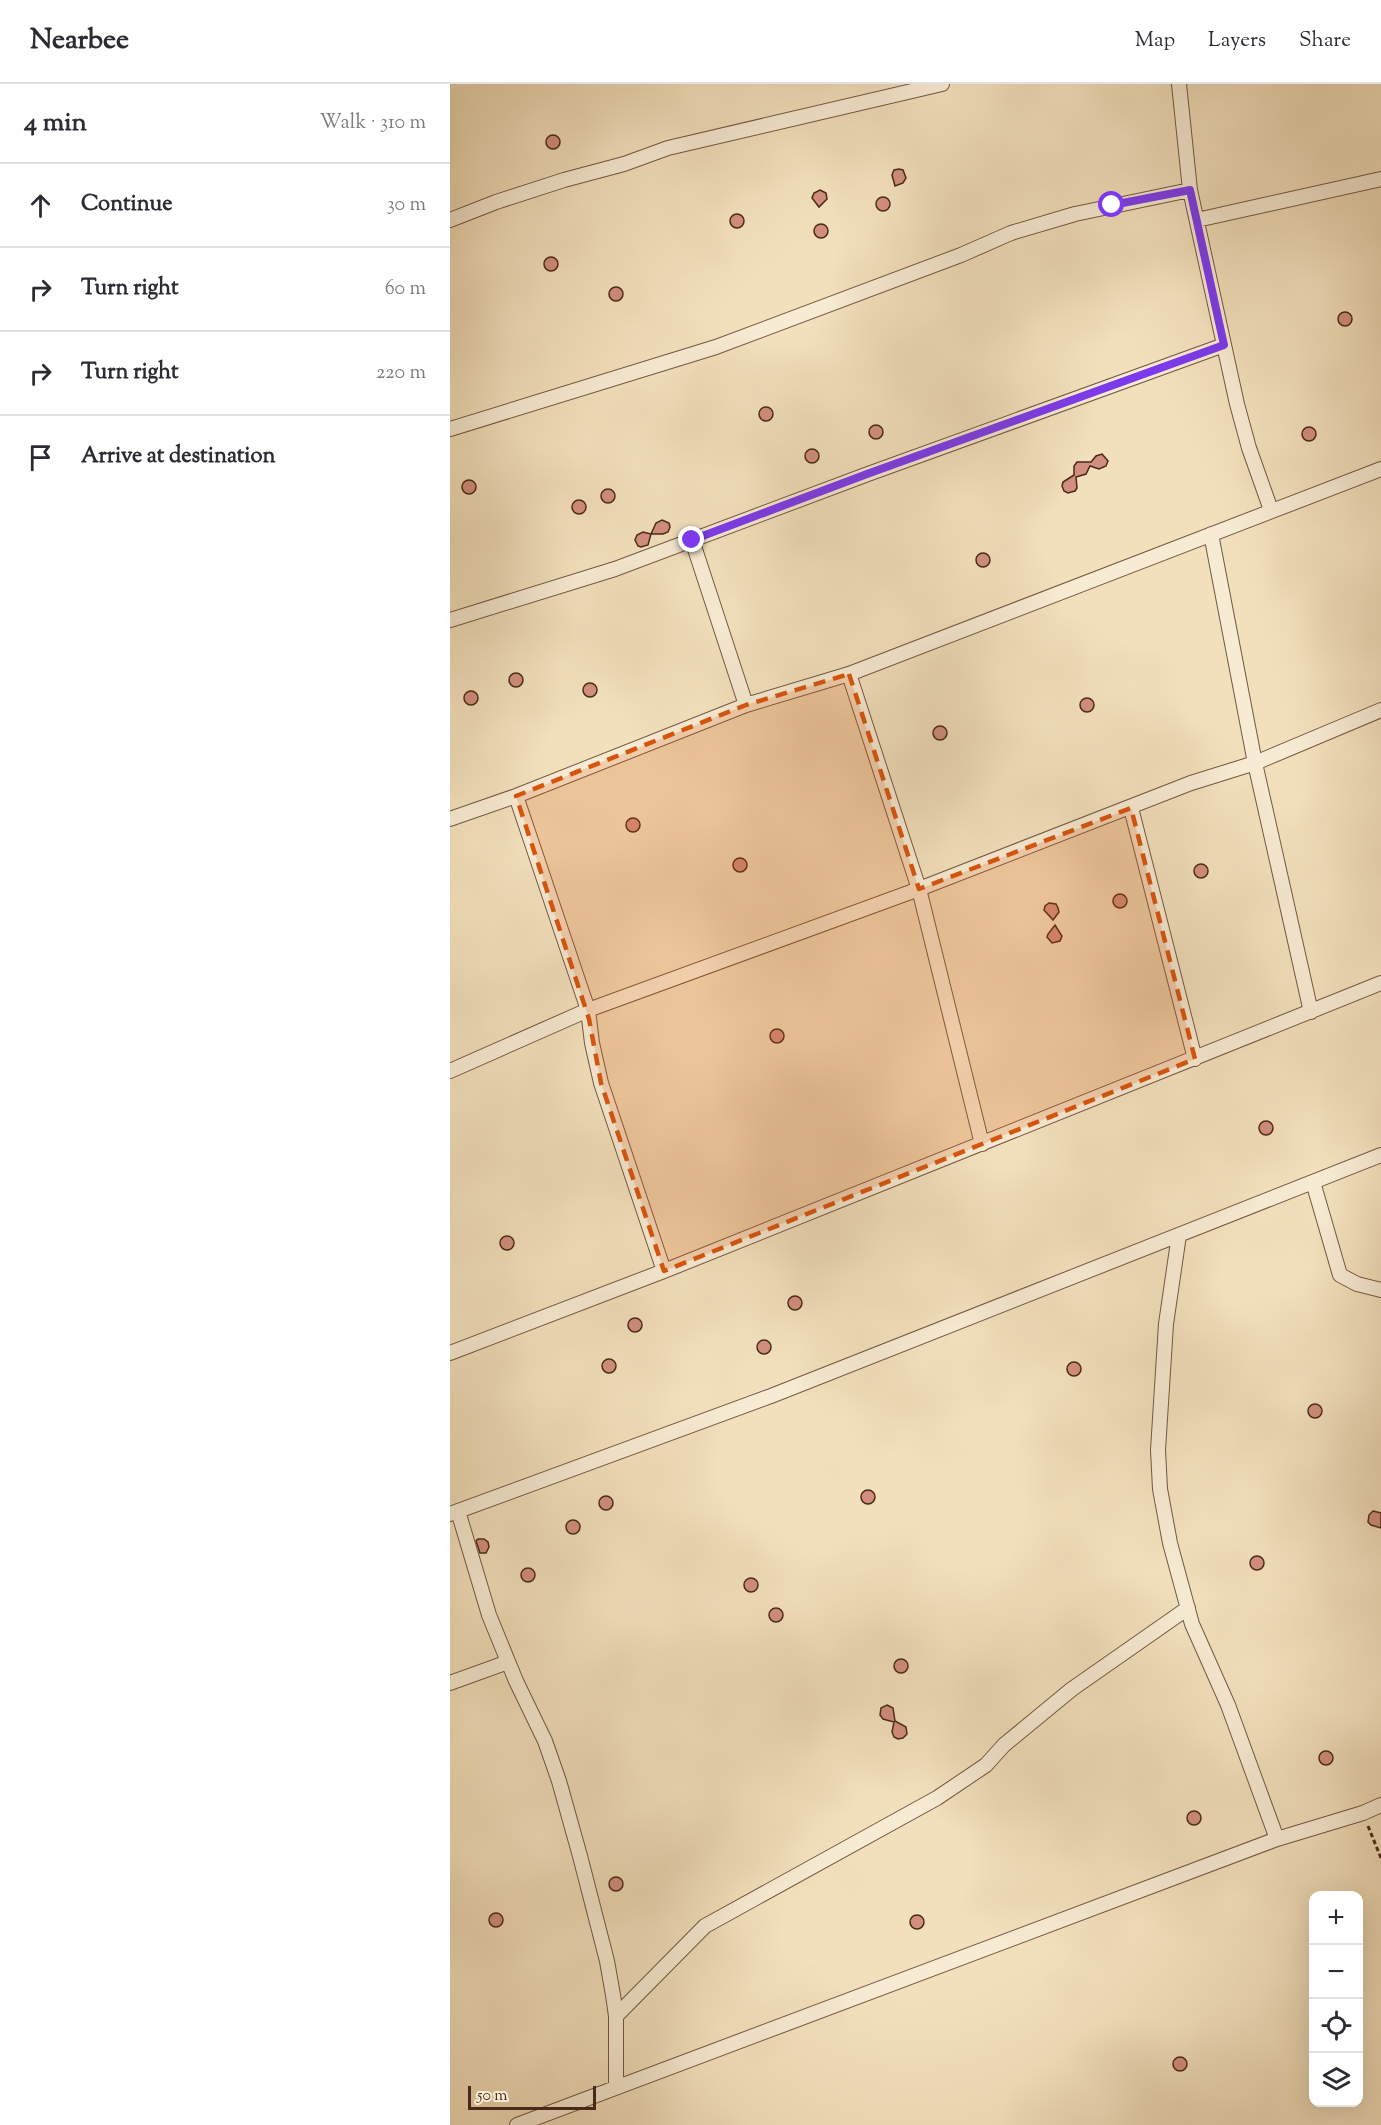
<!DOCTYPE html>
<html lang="en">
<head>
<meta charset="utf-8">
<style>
  body { margin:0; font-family:"Sorts Mill Goudy",serif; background:#f2f2f3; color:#2b2b33 }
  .controls { position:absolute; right:18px; bottom:18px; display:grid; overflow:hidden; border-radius:12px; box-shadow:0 6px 24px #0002 }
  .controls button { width:54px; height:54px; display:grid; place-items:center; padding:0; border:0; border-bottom:2px solid #e1e1e2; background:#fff; color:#2b2b33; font:30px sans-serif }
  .scale { position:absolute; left:18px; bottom:15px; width:128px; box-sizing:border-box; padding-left:6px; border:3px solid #4a2918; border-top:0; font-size:16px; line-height:21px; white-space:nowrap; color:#4a2918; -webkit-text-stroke:4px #f7ebd3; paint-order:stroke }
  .stop { position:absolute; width:18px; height:18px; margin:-14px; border:4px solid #7c3aed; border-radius:50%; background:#fff }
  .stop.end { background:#7c3aed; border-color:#fff; box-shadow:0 2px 6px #0008 }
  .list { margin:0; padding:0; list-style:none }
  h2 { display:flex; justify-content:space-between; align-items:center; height:78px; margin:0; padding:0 24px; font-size:26px }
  h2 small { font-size:20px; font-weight:400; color:#7c7c81 }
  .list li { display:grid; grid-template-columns:39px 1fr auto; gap:18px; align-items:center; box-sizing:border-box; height:84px; padding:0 24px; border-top:2px solid #e1e1e2 }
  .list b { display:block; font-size:22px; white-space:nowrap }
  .list em { font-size:20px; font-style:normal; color:#7c7c81 }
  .icon { flex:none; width:33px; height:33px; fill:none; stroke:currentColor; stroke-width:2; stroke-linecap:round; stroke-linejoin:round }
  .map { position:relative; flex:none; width:931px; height:2041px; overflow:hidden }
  header { display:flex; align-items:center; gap:36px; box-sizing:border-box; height:84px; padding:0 30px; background:#fff; border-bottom:2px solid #e1e1e2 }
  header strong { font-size:28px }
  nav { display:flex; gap:33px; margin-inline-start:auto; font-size:21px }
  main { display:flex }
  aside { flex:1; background:#fff }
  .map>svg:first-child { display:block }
</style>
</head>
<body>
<header>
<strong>Nearbee</strong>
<nav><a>Map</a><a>Layers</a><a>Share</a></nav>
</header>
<main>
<aside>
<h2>4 min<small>Walk · 310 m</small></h2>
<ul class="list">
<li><svg class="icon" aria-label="ahead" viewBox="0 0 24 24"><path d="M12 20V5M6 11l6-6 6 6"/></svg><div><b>Continue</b></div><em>30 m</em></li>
<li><svg class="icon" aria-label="right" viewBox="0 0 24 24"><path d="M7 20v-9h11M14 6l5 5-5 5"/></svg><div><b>Turn right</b></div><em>60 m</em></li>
<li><svg class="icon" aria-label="right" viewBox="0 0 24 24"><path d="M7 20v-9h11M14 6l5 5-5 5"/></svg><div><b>Turn right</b></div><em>220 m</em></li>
<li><svg class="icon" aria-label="arrive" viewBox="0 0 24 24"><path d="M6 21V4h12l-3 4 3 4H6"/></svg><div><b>Arrive at destination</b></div></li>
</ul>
</aside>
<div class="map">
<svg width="931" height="2041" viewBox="0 0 931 2041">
  <rect width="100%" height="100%" fill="#f2e0bc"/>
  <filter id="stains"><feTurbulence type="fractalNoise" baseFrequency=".00333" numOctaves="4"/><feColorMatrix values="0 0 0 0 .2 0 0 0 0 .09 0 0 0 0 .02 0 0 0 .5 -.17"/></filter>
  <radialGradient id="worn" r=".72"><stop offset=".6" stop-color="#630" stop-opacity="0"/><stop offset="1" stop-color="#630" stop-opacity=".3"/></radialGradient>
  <path fill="#d28f7f" stroke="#4a2918" stroke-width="1.5" d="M96 58a7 7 0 1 1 14 0a7 7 0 1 1-14 0Z
    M449,85l4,1 3,8 -3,5 -8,3 -3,-11 2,-5z
    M370,106l6,3 1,6 -8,8 -7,-9 2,-5z
    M426 120a7 7 0 1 1 14 0a7 7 0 1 1-14 0Z
    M280 137a7 7 0 1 1 14 0a7 7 0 1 1-14 0Z
    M364 147a7 7 0 1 1 14 0a7 7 0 1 1-14 0Z
    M94 180a7 7 0 1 1 14 0a7 7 0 1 1-14 0Z
    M159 210a7 7 0 1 1 14 0a7 7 0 1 1-14 0Z
    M888 235a7 7 0 1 1 14 0a7 7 0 1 1-14 0Z
    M309 330a7 7 0 1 1 14 0a7 7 0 1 1-14 0Z
    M419 348a7 7 0 1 1 14 0a7 7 0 1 1-14 0Z
    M852 350a7 7 0 1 1 14 0a7 7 0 1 1-14 0Z
    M355 372a7 7 0 1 1 14 0a7 7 0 1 1-14 0Z
    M652,370l6,7 -2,5 -7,3 -9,-3 -4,8 -10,3 1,11 -2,3 -7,2 -4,-2 -2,-5 1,-4 11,-7v-9l3,-4h14l5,-6z
    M12 403a7 7 0 1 1 14 0a7 7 0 1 1-14 0Z
    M151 412a7 7 0 1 1 14 0a7 7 0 1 1-14 0Z
    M122 423a7 7 0 1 1 14 0a7 7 0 1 1-14 0Z
    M212,436l7,3 1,4 -2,5 -5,2h-12l5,-11z
    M193,448l8,2 -3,11 -7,2 -3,-1 -3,-6 2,-5z
    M526 476a7 7 0 1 1 14 0a7 7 0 1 1-14 0Z
    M59 596a7 7 0 1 1 14 0a7 7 0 1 1-14 0Z
    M133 606a7 7 0 1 1 14 0a7 7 0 1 1-14 0Z
    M14 614a7 7 0 1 1 14 0a7 7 0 1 1-14 0Z
    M630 621a7 7 0 1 1 14 0a7 7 0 1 1-14 0Z
    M483 649a7 7 0 1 1 14 0a7 7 0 1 1-14 0Z
    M176 741a7 7 0 1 1 14 0a7 7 0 1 1-14 0Z
    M283 781a7 7 0 1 1 14 0a7 7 0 1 1-14 0Z
    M744 787a7 7 0 1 1 14 0a7 7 0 1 1-14 0Z
    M663 817a7 7 0 1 1 14 0a7 7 0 1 1-14 0Z
    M599,819l7,1 2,4 1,4 -6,8 -9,-10 1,-4z
    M605,841l7,11 -2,5 -8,2 -5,-6 1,-3z
    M320 952a7 7 0 1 1 14 0a7 7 0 1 1-14 0Z
    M809 1044a7 7 0 1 1 14 0a7 7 0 1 1-14 0Z
    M50 1159a7 7 0 1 1 14 0a7 7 0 1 1-14 0Z
    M338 1219a7 7 0 1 1 14 0a7 7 0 1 1-14 0Z
    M178 1241a7 7 0 1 1 14 0a7 7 0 1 1-14 0Z
    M307 1263a7 7 0 1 1 14 0a7 7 0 1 1-14 0Z
    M152 1282a7 7 0 1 1 14 0a7 7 0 1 1-14 0Z
    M617 1285a7 7 0 1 1 14 0a7 7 0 1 1-14 0Z
    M858 1327a7 7 0 1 1 14 0a7 7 0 1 1-14 0Z
    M411 1413a7 7 0 1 1 14 0a7 7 0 1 1-14 0Z
    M149 1419a7 7 0 1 1 14 0a7 7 0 1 1-14 0Z
    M923,1427l8,2v15l-10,-3 -3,-3 1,-7z
    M116 1443a7 7 0 1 1 14 0a7 7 0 1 1-14 0Z
    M28,1455h6l4,3 1,5 -3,6h-6l-4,-12z
    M800 1479a7 7 0 1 1 14 0a7 7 0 1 1-14 0Z
    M71 1491a7 7 0 1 1 14 0a7 7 0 1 1-14 0Z
    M294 1501a7 7 0 1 1 14 0a7 7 0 1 1-14 0Z
    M319 1531a7 7 0 1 1 14 0a7 7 0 1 1-14 0Z
    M444 1582a7 7 0 1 1 14 0a7 7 0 1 1-14 0Z
    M437,1621l6,3 2,13 11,6 1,7 -4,4 -5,1 -4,-2 -2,-5 2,-10 -11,-3 -3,-4 1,-7z
    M869 1674a7 7 0 1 1 14 0a7 7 0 1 1-14 0Z
    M737 1734a7 7 0 1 1 14 0a7 7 0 1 1-14 0Z
    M159 1800a7 7 0 1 1 14 0a7 7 0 1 1-14 0Z
    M39 1836a7 7 0 1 1 14 0a7 7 0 1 1-14 0Z
    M460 1838a7 7 0 1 1 14 0a7 7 0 1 1-14 0Z
    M723 1980a7 7 0 1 1 14 0a7 7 0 1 1-14 0Z"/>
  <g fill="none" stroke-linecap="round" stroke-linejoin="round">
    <g stroke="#745741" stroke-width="16">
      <path id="street" d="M729,0l11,106 47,214 12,44 22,62
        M0,136l46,-18 68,-22 60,-16 44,-16 274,-64
        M747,136l184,-41
        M0,345l266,-82 245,-92 50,-22 64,-19 115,-24
        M761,450l44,229 56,249
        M242,456l54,165
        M0,536l165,-51 253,-95 356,-129
        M399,590l70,215 63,255
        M66,712l72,214 4,33 9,40 63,188
        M681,724l64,251
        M0,735l66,-23 230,-91 103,-31 532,-205
        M0,987l138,-61 331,-121 272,-106 64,-20 126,-53
        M863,1098l27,93 17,9 24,6
        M729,1151l-13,89 -8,126 2,39 10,54 22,81 36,81 49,134
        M0,1269l214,-82 717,-288
        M8,1427l31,104 27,66 29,60 14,40 21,75 27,105 6,34 3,21v71
        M0,1430l321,-118 610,-241
        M0,1599l58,-21
        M166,1932l89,-90 232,-128 49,-33 18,-20 68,-56 116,-81
        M67,2041l760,-286 86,-26 18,-8"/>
    </g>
    <path stroke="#4a2918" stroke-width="3" stroke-dasharray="4.5 3" stroke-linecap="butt" d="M918,1742l13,32"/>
    <use href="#street" stroke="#f7ebd3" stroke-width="14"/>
  </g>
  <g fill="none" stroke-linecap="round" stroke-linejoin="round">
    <path stroke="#7c3aed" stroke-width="8" d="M242,456l175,-66 357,-129 -34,-155 -78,15"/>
  </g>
  <path fill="#d8540d" fill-opacity="0.2" stroke="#d8540d" stroke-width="4.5" stroke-dasharray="12 8" stroke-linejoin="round" d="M399,590l70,215 212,-81 64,251 -531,212 -63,-188 -12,-64 -73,-223 230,-91z"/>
  <rect width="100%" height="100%" filter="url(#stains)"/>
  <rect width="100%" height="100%" fill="url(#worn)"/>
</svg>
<div class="controls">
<button>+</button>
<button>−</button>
<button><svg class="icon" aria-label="locate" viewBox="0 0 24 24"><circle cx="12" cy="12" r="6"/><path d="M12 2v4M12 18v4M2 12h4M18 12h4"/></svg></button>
<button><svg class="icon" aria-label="layers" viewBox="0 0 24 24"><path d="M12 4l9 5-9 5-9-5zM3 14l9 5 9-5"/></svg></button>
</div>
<div class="scale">50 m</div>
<div class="stop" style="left:662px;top:121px"></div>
<div class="stop end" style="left:242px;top:456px"></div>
</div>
</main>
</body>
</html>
